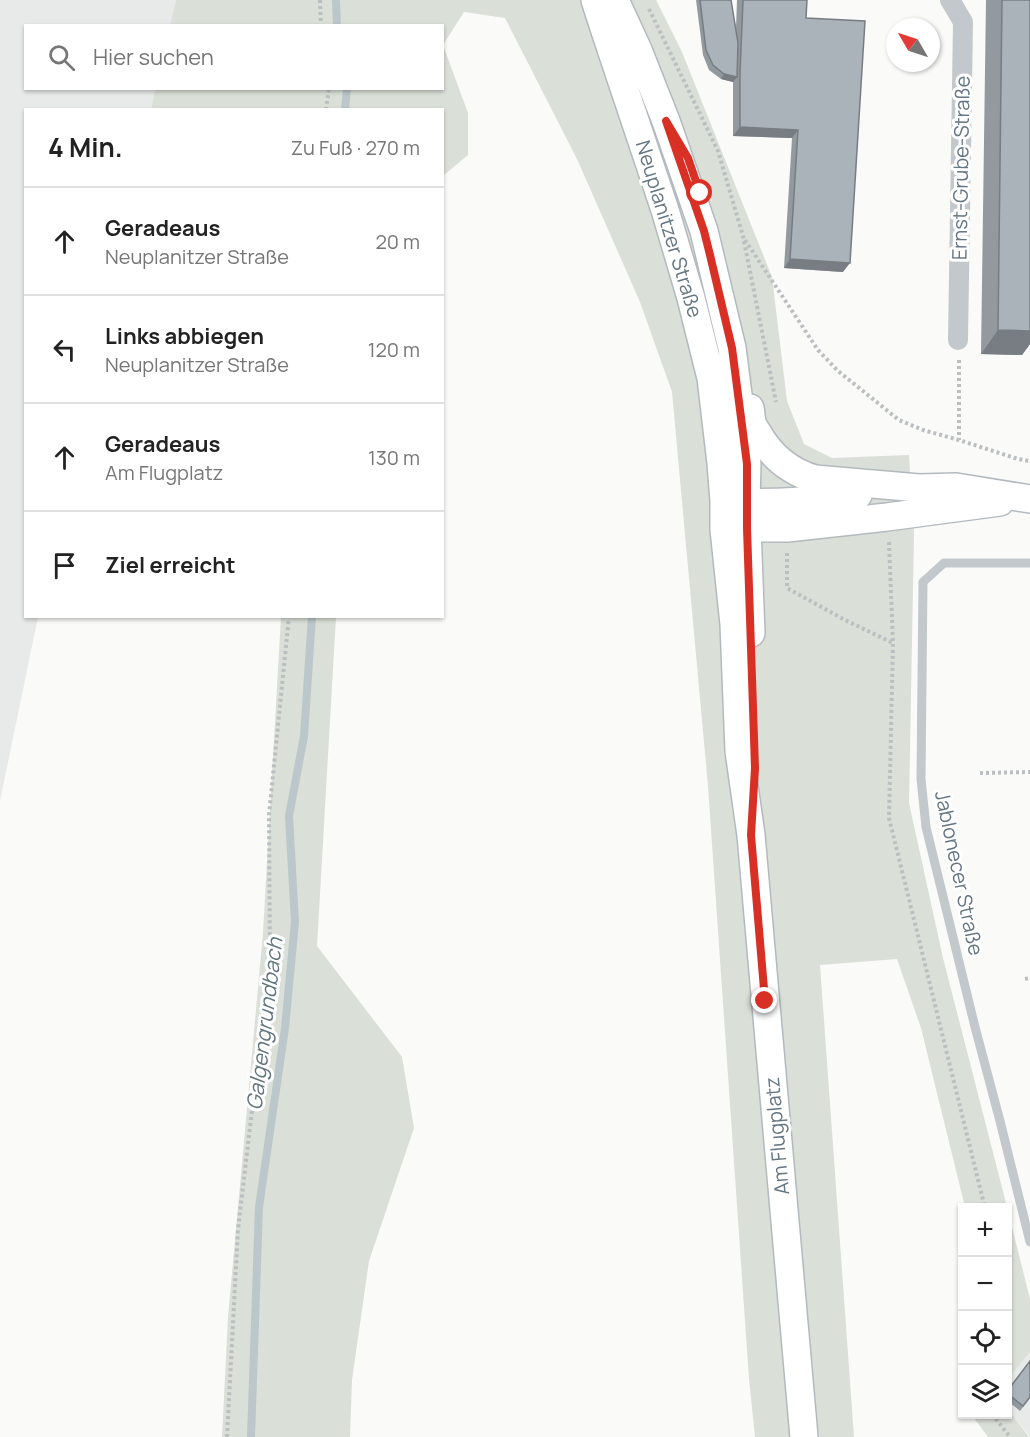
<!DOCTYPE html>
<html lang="de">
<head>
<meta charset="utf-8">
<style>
  body { margin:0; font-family:Manrope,sans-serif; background:#f6f6f6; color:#222 }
  .controls { position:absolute; right:18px; bottom:18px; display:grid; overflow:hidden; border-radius:0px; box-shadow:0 2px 4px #0004 }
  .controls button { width:54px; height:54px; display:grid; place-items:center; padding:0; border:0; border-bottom:2px solid #e0e0e0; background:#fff; color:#222; font:30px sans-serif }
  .compass { position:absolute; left:886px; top:18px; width:54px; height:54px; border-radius:50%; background:#fff; box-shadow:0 2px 4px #0004; rotate:309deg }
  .stop { position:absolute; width:18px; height:18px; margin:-14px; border:4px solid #d93025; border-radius:50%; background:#fff }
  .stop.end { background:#d93025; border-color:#fff; box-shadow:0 2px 6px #0008 }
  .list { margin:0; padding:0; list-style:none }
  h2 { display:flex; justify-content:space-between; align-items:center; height:78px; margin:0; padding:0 24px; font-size:26px }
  h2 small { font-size:20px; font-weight:400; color:#767676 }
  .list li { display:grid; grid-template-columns:39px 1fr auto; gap:18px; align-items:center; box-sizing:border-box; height:108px; padding:0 24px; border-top:2px solid #e0e0e0 }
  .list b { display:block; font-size:22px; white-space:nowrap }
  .list p { margin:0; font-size:20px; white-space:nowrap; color:#767676 }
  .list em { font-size:20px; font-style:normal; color:#767676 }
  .icon { flex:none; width:33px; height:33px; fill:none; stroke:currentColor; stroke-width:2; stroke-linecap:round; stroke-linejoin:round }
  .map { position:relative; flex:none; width:1030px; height:1437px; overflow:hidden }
  .search { position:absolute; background:#fff; box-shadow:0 2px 4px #0004; left:24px; top:24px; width:420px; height:66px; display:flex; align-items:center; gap:15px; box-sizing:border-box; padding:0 21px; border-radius:0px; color:#767676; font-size:22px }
  .panel { position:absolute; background:#fff; box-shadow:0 2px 4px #0004; left:24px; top:108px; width:420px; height:510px; border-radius:0px }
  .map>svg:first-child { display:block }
</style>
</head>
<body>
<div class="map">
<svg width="1030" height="1437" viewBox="0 0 1030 1437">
  <rect width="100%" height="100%" fill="#fafaf8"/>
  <path fill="#e8e9e9" d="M0,0h176l-6,25 -144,1v62l129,1 -4,20 -125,1v506l12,1 -38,184z
    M1030,1352v85l-22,-28v-30z"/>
  <path fill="#dadfd7" d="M176,0h480l26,52 90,225 15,124 17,43 28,14 77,-3 5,78 -5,270 34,155 64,249h-42l-44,-179 -24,-69 -77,6 34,472h-99l-6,-58 -41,-593 -36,-394 -32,-90 -63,-143 -72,-141 -41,-6 -21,33 25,68v42l-25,21 -1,-66h-291l4,-21 287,-1v-62l-272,-1z
    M281,617h55l-19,329 85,111 12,71 -45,133 -17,119 -2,57h-128l6,-120 35,-384z
    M1008,1211l22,88v53l-22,27z
    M1008,1409l21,28h-41l-14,-19v-3l34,-1z"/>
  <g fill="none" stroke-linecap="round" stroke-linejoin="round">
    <path stroke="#bbc7cb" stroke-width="8" d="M336,0l1,26
      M345,110l2,-22
      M251,1437l8,-230 26,-179 10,-106 -6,-106 15,-80 8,-120"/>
    <g stroke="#b3babf" stroke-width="30">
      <path id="secondary" d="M595,0l12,37 58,173 26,88 20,80 10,85 3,38v28l10,95 5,127 12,84 53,602
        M615,0l23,50 28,71 38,110 28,117 15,116 -1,39 5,130
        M750,408c1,4 1,10 2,14 1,5 5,9 7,13 13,22 32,37 56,44l104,9 37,-1 74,12
        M729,501c43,4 86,-1 129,-6
        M731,528h56l100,-11 113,-15"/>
    </g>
    <path stroke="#bbbfc2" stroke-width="4" stroke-dasharray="3 3" stroke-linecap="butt" d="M320,0l1,26
      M649,9l69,142 25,85 33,166
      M326,110l3,-22
      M745,240l73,110 20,21 61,49 24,10 36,10 59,19 12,2
      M959,360v80
      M889,542l4,101 -4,175 96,390
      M787,553v35l58,32 48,23
      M980,773l50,-1
      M1025,979l5,-1
      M992,1414l18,23
      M227,1437l11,-208 32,-271 -1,-143 20,-199"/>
    <path stroke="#c3c8cc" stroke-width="9" d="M1030,563h-86l-21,19 -2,197 5,48 49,200 25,94 30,121"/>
    <path stroke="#c3c8cc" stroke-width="20" d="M950,0l13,22 -5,318"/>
    <use href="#secondary" stroke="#fff" stroke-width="27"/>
  </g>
  <path fill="#929a9f" d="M696,0h35l5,28 1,-28h70l-1,18 37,254 -59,-4 8,-130 -59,-2v-54l-12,-3 -12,-9 -6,-15z
    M986,0h44v344l-8,11 -41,-1z
    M1008,1390l22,8 -10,13 -12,-10z"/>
  <path fill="#777d82" d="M724,74l13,3 -4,5 -12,-3z
    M740,127l58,3 -6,8 -59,-2z
    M790,259l60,4 -7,9 -59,-4z
    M998,330l32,1v13l-8,11 -41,-1z"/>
  <path fill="#aab3b9" stroke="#777d82" stroke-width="1.5" d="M700,0h31l7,43 -1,34 -13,-3 -11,-9 -7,-15z
    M743,0h64l-1,18 59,3 -15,242 -60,-4 8,-129 -58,-3v-54z
    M1002,0h28v331l-32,-1z
    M1030,1361v36l-7,9 -15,-12v-4z"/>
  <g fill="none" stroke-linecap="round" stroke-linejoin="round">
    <path stroke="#d93025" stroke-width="8" d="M700,193l-12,-35 -22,-37 38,110 6,24 22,93 15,116v64l8,240 -4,67 14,166"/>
  </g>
  <g text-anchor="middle" stroke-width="6" stroke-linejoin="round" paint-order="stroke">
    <g font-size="20" fill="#657683" stroke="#fff">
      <text transform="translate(961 168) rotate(-89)" y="7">Ernst-Grube-Straße</text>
      <text transform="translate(669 229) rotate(73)" y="7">Neuplanitzer Straße</text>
      <text transform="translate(959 873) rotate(78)" y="7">Jablonecer Straße</text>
      <text transform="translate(777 1136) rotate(-95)" y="7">Am Flugplatz</text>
    </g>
    <g font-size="21" font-style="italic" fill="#60757c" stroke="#fff">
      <text transform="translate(265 1024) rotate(-83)" y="7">Galgengrundbach</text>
    </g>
  </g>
</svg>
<div class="controls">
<button>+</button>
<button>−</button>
<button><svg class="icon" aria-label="locate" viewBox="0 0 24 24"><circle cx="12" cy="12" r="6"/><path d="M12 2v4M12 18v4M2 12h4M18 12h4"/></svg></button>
<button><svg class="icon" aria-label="layers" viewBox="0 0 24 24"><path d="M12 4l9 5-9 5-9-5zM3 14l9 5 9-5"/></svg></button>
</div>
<svg class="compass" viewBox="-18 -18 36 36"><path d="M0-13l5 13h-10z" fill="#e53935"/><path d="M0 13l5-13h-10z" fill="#767676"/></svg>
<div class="stop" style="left:700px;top:193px"></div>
<div class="stop end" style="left:765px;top:1001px"></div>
<div class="search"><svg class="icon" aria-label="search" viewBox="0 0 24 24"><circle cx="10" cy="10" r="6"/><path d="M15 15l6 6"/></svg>Hier suchen</div>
<section class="panel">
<h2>4 Min.<small>Zu Fuß · 270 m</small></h2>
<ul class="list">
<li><svg class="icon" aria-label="ahead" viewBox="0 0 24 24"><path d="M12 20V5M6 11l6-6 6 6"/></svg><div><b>Geradeaus</b><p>Neuplanitzer Straße</p></div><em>20 m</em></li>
<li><svg class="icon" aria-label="left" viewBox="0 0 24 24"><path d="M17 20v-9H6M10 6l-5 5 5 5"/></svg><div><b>Links abbiegen</b><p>Neuplanitzer Straße</p></div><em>120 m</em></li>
<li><svg class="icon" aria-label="ahead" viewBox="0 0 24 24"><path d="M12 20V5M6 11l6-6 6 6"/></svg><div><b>Geradeaus</b><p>Am Flugplatz</p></div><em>130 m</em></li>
<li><svg class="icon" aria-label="arrive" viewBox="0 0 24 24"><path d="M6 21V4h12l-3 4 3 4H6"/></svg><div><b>Ziel erreicht</b></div></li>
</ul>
</section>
</div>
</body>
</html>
